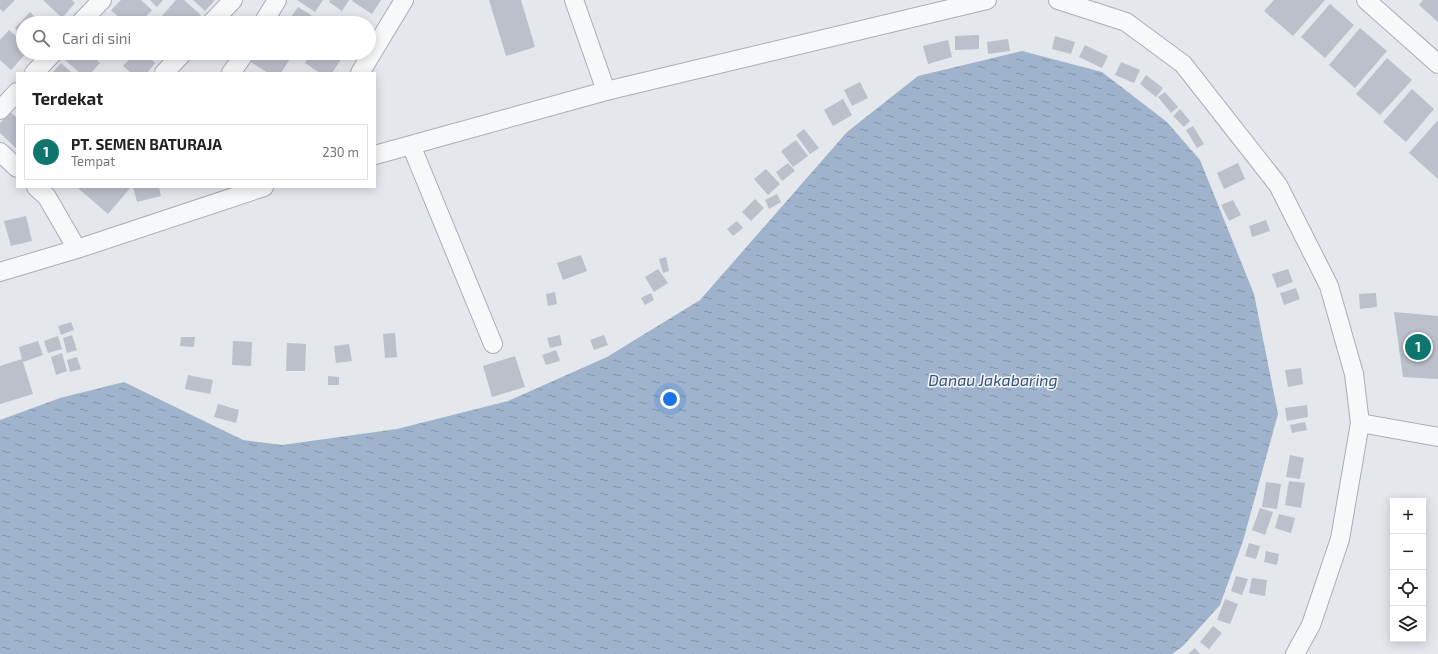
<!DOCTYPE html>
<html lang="id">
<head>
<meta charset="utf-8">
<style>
  body { margin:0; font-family:"Exo 2",sans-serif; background:#f2f2f2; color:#222 }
  .controls { position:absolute; right:12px; bottom:12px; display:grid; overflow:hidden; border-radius:0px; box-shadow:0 2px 10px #0003 }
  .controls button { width:36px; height:36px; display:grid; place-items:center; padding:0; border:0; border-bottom:1px solid #e0e0e0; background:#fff; color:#222; font:20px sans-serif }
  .you { position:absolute; left:670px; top:399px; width:14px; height:14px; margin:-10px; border:3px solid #fff; border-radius:50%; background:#1a73e8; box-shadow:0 0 0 6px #1a73e833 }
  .badge { display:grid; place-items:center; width:26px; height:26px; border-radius:50%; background:#0f766e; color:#fff; font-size:13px; font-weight:700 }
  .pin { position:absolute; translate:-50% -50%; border:2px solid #fff; box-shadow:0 1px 4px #0006 }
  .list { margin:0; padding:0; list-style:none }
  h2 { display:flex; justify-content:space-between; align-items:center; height:52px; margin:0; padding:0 16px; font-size:17px }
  h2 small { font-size:13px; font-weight:400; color:#767676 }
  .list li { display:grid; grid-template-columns:26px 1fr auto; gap:12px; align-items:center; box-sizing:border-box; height:56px; margin:0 8px 8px; padding:0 8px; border:1px solid #e0e0e0; border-radius:0px }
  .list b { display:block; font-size:15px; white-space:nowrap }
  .list p { margin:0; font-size:13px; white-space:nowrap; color:#767676 }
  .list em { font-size:13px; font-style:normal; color:#767676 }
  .icon { flex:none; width:22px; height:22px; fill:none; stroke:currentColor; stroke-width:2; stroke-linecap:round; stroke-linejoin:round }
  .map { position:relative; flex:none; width:1438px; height:654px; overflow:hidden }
  .search { position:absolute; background:#fff; box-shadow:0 2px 10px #0003; left:16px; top:16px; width:360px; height:44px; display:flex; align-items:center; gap:10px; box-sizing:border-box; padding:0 14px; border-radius:22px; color:#767676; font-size:15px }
  .panel { position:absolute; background:#fff; box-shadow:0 2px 10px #0003; left:16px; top:72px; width:360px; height:116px; border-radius:0px }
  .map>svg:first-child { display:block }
</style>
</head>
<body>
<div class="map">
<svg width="1438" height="654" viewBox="0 0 1438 654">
  <defs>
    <pattern id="water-ripples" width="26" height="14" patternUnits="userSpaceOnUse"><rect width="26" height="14" fill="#9fb4cc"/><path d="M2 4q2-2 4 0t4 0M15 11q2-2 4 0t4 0" fill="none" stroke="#8293a7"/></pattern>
  </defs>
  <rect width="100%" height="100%" fill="#e4e7ec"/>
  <path fill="url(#water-ripples)" d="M1022,51l80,21 65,50 33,38 54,134 24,120 -35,127 -23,64 -37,41 -11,8h-1172v-234l60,-22 64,-16 119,58 39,5 115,-16 111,-28 99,-44 93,-57 147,-168 71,-56z"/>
  <path fill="#bbc0ca" d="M0,0h15l-12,12 -3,-3z
    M43,0h29l3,3 -13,15z
    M121,0h20l11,10 -12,13h-15l-14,-13z
    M150,0h13l-6,7z
    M176,0h8l17,15 -7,8h-24l-8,-7z
    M193,0h22l-10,11z
    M297,0h26l-8,12z
    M330,0h19l-7,11 -13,-9z
    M353,0h28l-9,14 -20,-13z
    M489,0h32l14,47 -29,9z
    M1274,0h51l-32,36 -29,-25z
    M1423,0h15v22l-19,-17z
    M1330,4l24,21 -29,33 -24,-21z
    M298,7l21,13 -1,3h-17l-10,-6z
    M30,12l11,11h-18v13l-8,-8z
    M278,14l13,9h-19z
    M106,18l5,5h-9z
    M1360,28l27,23 -32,37 -26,-23z
    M9,30l14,12v11h3l-15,17 -11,-10v-20z
    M979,35v14l-24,1v-14z
    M1055,36l20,6 -4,12 -19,-5z
    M1008,39l2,12 -22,3 -1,-12z
    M948,40l4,17 -24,7 -5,-18z
    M1085,45l23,11 -6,12 -23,-11z
    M72,53h16l12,10 -9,10h-11l-15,-13z
    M135,53h9l11,10 -8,10h-16l-8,-7z
    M257,53h35l1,1 -12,19h-13l-17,-11z
    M311,53h23l8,5 -10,15h-12l-15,-10z
    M1387,58l25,22 -32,35 -24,-21z
    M1121,62l19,8 -6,13 -19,-8z
    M61,63l11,10h-20z
    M1146,75l17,13 -7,9 -16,-13z
    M860,82l8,16 -16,8 -8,-16z
    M1412,89l22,20 -28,33 -23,-20z
    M1165,92l13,15 -7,6 -13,-16z
    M843,99l9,16 -19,11 -9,-16z
    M1180,109l10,12 -6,6 -11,-11z
    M10,112l7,6v31l-17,-16v-10z
    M1438,120v59l-29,-26z
    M1193,126l11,18 -7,4 -11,-18z
    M804,129l15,19 -9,6 -14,-19z
    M796,140l12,16 -15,11 -12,-16z
    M788,163l7,8 -13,10 -6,-9z
    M1238,163l7,16 -21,10 -7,-16z
    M766,169l14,15 -12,11 -14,-16z
    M79,187h50l1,1 -22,26 -30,-26z
    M133,187h26l2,9 -24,6z
    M777,194l4,8 -12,7 -4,-9z
    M755,199l9,9 -13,13 -9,-9z
    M1233,200l8,15 -12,6 -8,-16z
    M26,216l6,25 -21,5 -7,-25z
    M1266,220l4,11 -18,6 -3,-11z
    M737,221l6,7 -10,8 -6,-7z
    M581,255l6,16 -24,9 -6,-17z
    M666,257l3,14 -6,2 -4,-14z
    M658,269l10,14 -14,9 -9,-15z
    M1288,269l5,13 -16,6 -5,-14z
    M1296,288l4,11 -16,6 -4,-12z
    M555,292l2,12 -9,2 -2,-12z
    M651,293l3,7 -9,5 -4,-7z
    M1376,293l1,14 -17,2 -1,-15z
    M1394,312l44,4v63l-35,-2z
    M71,322l3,8 -13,5 -3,-9z
    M395,333l2,24 -12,1 -2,-24z
    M72,335l5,15 -10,3 -4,-15z
    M560,335l2,10 -12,3 -3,-10z
    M604,335l4,10 -14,5 -4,-10z
    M58,336l4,13 -14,4 -4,-12z
    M181,337h14l-1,10 -14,-1z
    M38,341l5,14 -20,7 10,32 -33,10v-38l22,-7 -3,-12z
    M233,341l19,1 -1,24 -19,-1z
    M287,343l19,1 -1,27h-19z
    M349,344l3,17 -16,2 -2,-17z
    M556,350l4,11 -14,4 -4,-10z
    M62,353l5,18 -11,4 -5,-18z
    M515,356l10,31 -33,10 -9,-31z
    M77,357l4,12 -11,3 -3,-12z
    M1301,368l2,16 -15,3 -3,-17z
    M188,375l25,5 -3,14 -25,-5z
    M328,376l11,1v8h-11z
    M218,404l21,6 -3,13 -22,-6z
    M1307,405l1,12 -21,4 -2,-13z
    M1305,422l2,8 -15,3 -2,-8z
    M1290,455l14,3 -4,21 -14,-2z
    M1289,481l16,2 -4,25 -16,-3z
    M1266,482l15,2 -4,25 -15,-2z
    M1260,508l13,4 -8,23 -13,-5z
    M1279,514l16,4 -4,15 -16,-5z
    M1249,543l11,3 -4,13 -11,-3z
    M1266,551l13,3 -2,11 -13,-3z
    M1236,576l12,3 -6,16 -11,-4z
    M1252,578l15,2 -2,16 -16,-3z
    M1225,599l13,5 -8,20 -13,-4z
    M1213,626l9,7 -13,16 -9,-7z
    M1195,648l5,6h-12z"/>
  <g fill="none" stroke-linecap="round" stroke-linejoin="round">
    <g stroke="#a9aeb7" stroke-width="20">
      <path id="minor" d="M574,0l32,91
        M1058,0l68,22 57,42 95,121 51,101 25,88 6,49 -20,116 -29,86 -16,29
        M1366,0l72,64
        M80,23l22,-23
        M211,23l22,-23
        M263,23l14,-23
        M34,73l19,-20
        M164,73l19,-20
        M231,73l14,-20
        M360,73l44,-73
        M0,110l17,-18
        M411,145l82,199
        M0,152l17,16
        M375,155l231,-64 381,-91
        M36,187l11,10 30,52
        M0,272l77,-23 187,-62
        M1360,423l78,14"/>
    </g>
    <use href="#minor" stroke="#f7f8fa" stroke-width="18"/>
  </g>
  <g text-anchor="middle" stroke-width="3" stroke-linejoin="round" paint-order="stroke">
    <g font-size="16" font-style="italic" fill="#34527a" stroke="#f4f6f9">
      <text x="993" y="386">Danau Jakabaring</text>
    </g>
  </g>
</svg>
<div class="controls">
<button>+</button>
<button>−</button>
<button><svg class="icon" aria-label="locate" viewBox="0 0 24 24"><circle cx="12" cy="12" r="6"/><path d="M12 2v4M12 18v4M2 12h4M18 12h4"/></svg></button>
<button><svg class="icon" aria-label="layers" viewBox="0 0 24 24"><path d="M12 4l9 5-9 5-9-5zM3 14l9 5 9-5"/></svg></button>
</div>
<div class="you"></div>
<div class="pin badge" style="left:1418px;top:347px">1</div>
<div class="search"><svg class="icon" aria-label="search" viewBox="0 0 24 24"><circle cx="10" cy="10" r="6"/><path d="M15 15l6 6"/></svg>Cari di sini</div>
<section class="panel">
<h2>Terdekat<small></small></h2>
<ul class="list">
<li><span class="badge">1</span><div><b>PT. SEMEN BATURAJA</b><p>Tempat</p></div><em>230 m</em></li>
</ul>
</section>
</div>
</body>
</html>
